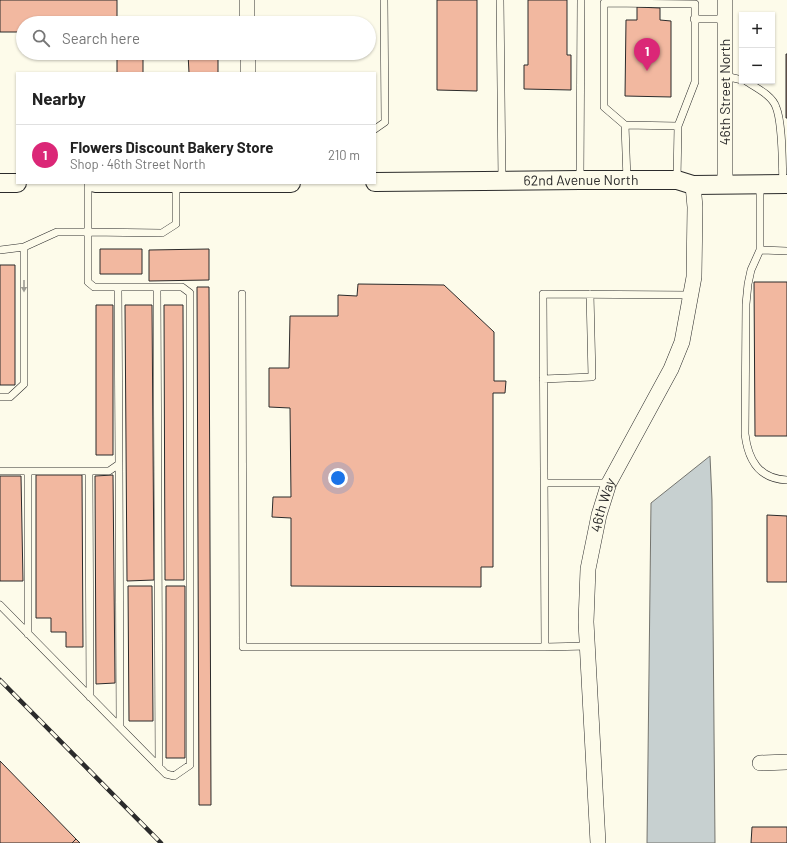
<!DOCTYPE html>
<html lang="en">
<head>
<meta charset="utf-8">
<style>
  body { margin:0; font-family:Barlow,sans-serif; background:#f2f2f2; color:#222 }
  .controls { position:absolute; right:12px; top:12px; display:grid; overflow:hidden; border-radius:0px; box-shadow:0 1px 3px #0004 }
  .controls button { width:36px; height:36px; display:grid; place-items:center; padding:0; border:0; border-bottom:1px solid #e0e0e0; background:#fff; color:#222; font:20px sans-serif }
  .you { position:absolute; left:338px; top:478px; width:14px; height:14px; margin:-10px; border:3px solid #fff; border-radius:50%; background:#1a73e8; box-shadow:0 0 0 6px #1a73e833 }
  .badge { display:grid; place-items:center; width:26px; height:26px; border-radius:50%; background:#db2777; color:#fff; font-size:13px; font-weight:700 }
  .pin { position:absolute; translate:-50% -33px; filter:drop-shadow(0 1px 2px #0008) }
  .pin::after { content:''; position:absolute; top:21px; width:14px; height:12px; background:inherit; clip-path:polygon(0 0,100% 0,50% 100%) }
  .list { margin:0; padding:0; list-style:none }
  h2 { display:flex; justify-content:space-between; align-items:center; height:52px; margin:0; padding:0 16px; font-size:17px }
  h2 small { font-size:13px; font-weight:400; color:#767676 }
  .list li { display:grid; grid-template-columns:26px 1fr auto; gap:12px; align-items:center; box-sizing:border-box; height:60px; padding:0 16px; border-top:1px solid #e0e0e0 }
  .list b { display:block; font-size:15px; white-space:nowrap }
  .list p { margin:0; font-size:13px; white-space:nowrap; color:#767676 }
  .list em { font-size:13px; font-style:normal; color:#767676 }
  .icon { flex:none; width:22px; height:22px; fill:none; stroke:currentColor; stroke-width:2; stroke-linecap:round; stroke-linejoin:round }
  .map { position:relative; flex:none; width:787px; height:843px; overflow:hidden }
  .search { position:absolute; background:#fff; box-shadow:0 1px 3px #0004; left:16px; top:16px; width:360px; height:44px; display:flex; align-items:center; gap:10px; box-sizing:border-box; padding:0 14px; border-radius:22px; color:#767676; font-size:15px }
  .panel { position:absolute; background:#fff; box-shadow:0 1px 3px #0004; left:16px; top:72px; width:360px; height:112px; border-radius:0px }
  .map>svg:first-child { display:block }
</style>
</head>
<body>
<div class="map">
<svg width="787" height="843" viewBox="0 0 787 843">
  <rect width="100%" height="100%" fill="#fdfbea"/>
  <path fill="#c7d0d0" stroke="#74746e" d="M710,456l2,44 3,343h-68l4,-340z"/>
  <path fill="#f2b8a0" stroke="#2b2b2b" d="M0,0h117v23h-51v-4h-30v4h-13v9h-23z
    M437,0h40v91l-40,-1z
    M528,0h39v55h4v35l-47,-1v-24h4z
    M637,7l23,1v12l11,1v76l-46,-1 1,-76h11z
    M117,53h26v20h-26z
    M188,53h30v20h-29z
    M786,54h1v64h-1z
    M100,249h42v25h-42z
    M209,249v31l-60,1v-31z
    M0,265h15v120h-15z
    M754,282h33v154h-32z
    M358,284l86,1 50,47v49h12l-1,12h-12v174h-12v20l-190,-1v-68l-19,-1 1,-20h18l-1,-89 -21,-1v-39h20l1,-52h48v-21l19,1z
    M197,287h12l2,518h-12z
    M96,305h17v150h-17z
    M125,305h27l2,275 -27,1z
    M164,305h19l1,275h-19z
    M36,475h46l1,172h-17v-15h-15v-14h-15z
    M113,475l2,208 -19,1 -1,-208z
    M0,476h21l2,105h-23z
    M767,515l20,1v66h-20z
    M128,586h24l1,135h-24z
    M166,586h19v172h-19z
    M0,761l76,78 -4,4h-72z
    M752,827h35v16h-36z
    M76,839l4,4h-8z"/>
  <g fill="none" stroke-linecap="round" stroke-linejoin="round">
    <g stroke="#2b2b2b" stroke-width="8">
      <path id="service" d="M500,0l2,181
        M694,19h31
        M725,76l17,4
        M746,81c10,7 26,14 30,26 7,17 6,57 7,77
        M625,125l53,1
        M375,129l10,-7 -1,-122
        M580,180l1,-180
        M627,180l-2,-55 -21,-18v-104l91,1v78l-17,44 -1,54
        M760,184v66l-9,20 -3,14 -2,20 -1,130c3,26 14,45 42,46
        M0,250l24,-3 33,-15h31v-49
        M760,250l27,1
        M157,287l2,480
        M242,294l1,353h302l43,-1
        M543,379l49,-2 -2,-83
        M0,397h10l14,-13v-137
        M119,464l1,263
        M0,471h109l10,-7 -1,-177
        M28,471v163
        M89,471l1,226
        M544,483h65
        M0,605l166,169 8,2 16,-11v-472l-8,-6h-88l-6,-5v-50l74,1 14,-9v-41
        M545,647l-2,-353 148,1"/>
    </g>
    <g stroke="#2b2b2b" stroke-width="16">
      <g id="minor">
        <path d="M247,0v23"/>
        <path d="M248,53v20"/>
        <path d="M725,184v-184"/>
        <path d="M760,763l27,-1"/>
        <path id="s1" d="M598,843l-12,-221 2,-53 11,-54 10,-32 62,-114 11,-27 12,-65 1,-70 -2,-22"/>
      </g>
    </g>
    <g stroke="#2b2b2b" stroke-width="20">
      <g id="tertiary">
        <path id="s2" d="M375,182l205,-2h97l16,5 94,-1"/>
        <path d="M0,183h17"/>
        <path d="M95,183h196"/>
      </g>
    </g>
    <use href="#service" stroke="#fdfbea" stroke-width="7"/>
    <use href="#minor" stroke="#fdfbea" stroke-width="15"/>
    <use href="#tertiary" stroke="#fdfbea" stroke-width="18"/>
    <g stroke="#2b2b2b" stroke-width="4.5">
      <path id="rail" d="M0,680l161,163"/>
    </g>
    <use href="#rail" stroke="#fdfbea" stroke-width="3" stroke-dasharray="9" stroke-linecap="butt"/>
  </g>
  <defs><path id="oneway-solid" d="M-6-.8H1V-3.2L6.5 0L1 3.2V.8H-6Z"/></defs>
  <use fill="#9e9d94" href="#oneway-solid" transform="translate(24 286) rotate(90)"/>
  <g text-anchor="middle" stroke-width="3" stroke-linejoin="round" paint-order="stroke">
    <g font-size="14" fill="#2b2b2b" stroke="#fdfbea">
      <text transform="translate(725 92) rotate(-90)" y="5">46th Street North</text>
      <text dy="5" stroke="none"><textPath href="#s2" startOffset="206">62nd Avenue North</textPath></text>
      <text dy="5" stroke="none"><textPath href="#s1" startOffset="340">46th Way</textPath></text>
    </g>
  </g>
</svg>
<div class="controls">
<button>+</button>
<button>−</button>
</div>
<div class="you"></div>
<div class="pin badge" style="left:647px;top:71px">1</div>
<div class="search"><svg class="icon" aria-label="search" viewBox="0 0 24 24"><circle cx="10" cy="10" r="6"/><path d="M15 15l6 6"/></svg>Search here</div>
<section class="panel">
<h2>Nearby<small></small></h2>
<ul class="list">
<li><span class="badge">1</span><div><b>Flowers Discount Bakery Store</b><p>Shop · 46th Street North</p></div><em>210 m</em></li>
</ul>
</section>
</div>
</body>
</html>
